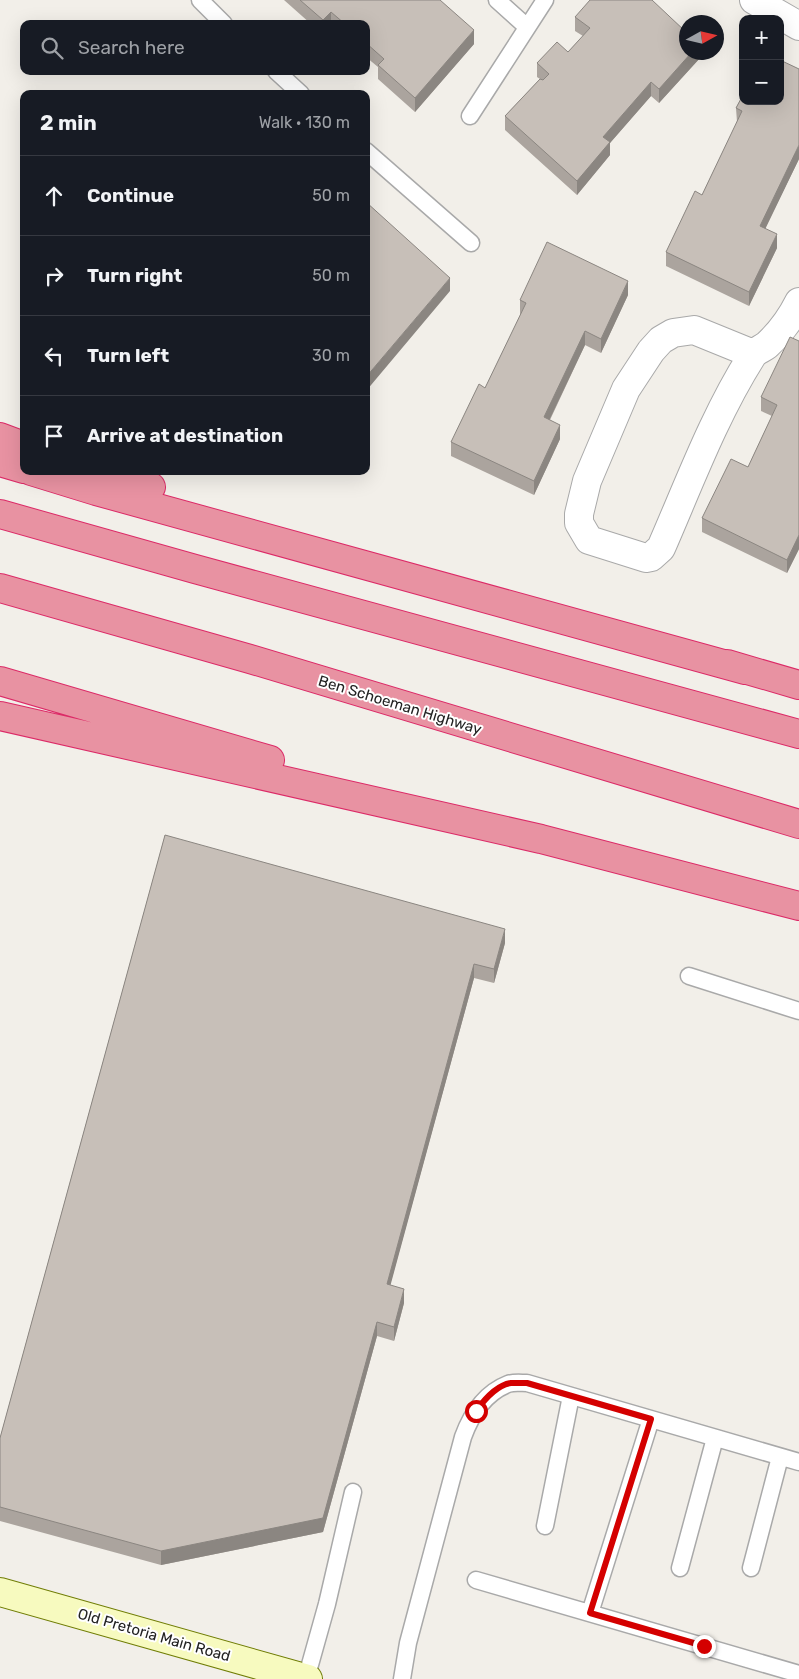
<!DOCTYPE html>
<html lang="en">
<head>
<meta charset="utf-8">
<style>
  body { margin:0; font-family:Rubik,sans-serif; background:#242831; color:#f1f3f6 }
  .controls { position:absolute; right:15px; top:15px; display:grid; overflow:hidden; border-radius:10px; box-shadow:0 5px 20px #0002 }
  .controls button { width:45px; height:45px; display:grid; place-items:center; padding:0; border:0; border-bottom:1px solid #363941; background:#171b24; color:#f1f3f6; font:25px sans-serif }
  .compass { position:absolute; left:679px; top:15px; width:45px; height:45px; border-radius:50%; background:#171b24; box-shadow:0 5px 20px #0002; rotate:82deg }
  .stop { position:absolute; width:15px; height:15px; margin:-11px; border:4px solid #d40000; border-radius:50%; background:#fff }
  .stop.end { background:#d40000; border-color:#fff; box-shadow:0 1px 5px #0008 }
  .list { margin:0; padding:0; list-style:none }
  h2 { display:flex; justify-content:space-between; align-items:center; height:65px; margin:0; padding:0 20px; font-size:21px }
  h2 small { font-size:16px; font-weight:400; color:#9ea1a6 }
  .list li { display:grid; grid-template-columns:32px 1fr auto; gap:15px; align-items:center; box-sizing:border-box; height:80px; padding:0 20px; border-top:1px solid #363941 }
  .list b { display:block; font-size:19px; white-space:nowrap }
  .list em { font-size:16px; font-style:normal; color:#9ea1a6 }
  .icon { flex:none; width:28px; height:28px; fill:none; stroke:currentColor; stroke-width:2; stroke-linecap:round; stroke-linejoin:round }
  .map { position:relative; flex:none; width:799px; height:1679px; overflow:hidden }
  .search { position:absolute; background:#171b24; box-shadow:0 5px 20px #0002; left:20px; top:20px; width:350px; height:55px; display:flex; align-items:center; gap:12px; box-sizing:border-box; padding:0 18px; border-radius:10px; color:#9ea1a6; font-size:19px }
  .panel { position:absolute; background:#171b24; box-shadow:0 5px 20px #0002; left:20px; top:90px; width:350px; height:385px; border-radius:10px }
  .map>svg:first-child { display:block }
</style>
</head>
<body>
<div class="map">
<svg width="799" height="1679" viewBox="0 0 799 1679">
  <rect width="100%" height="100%" fill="#f2efe9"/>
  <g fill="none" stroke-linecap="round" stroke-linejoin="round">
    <g stroke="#a9a9a9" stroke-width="19">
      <path id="service" d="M200,0l24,24
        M497,0l30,27
        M276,71l25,23
        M470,116l75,-116
        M366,151l105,92
        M689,976l110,35
        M545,1526l26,-130
        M680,1568l35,-130
        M751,1568l29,-111
        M476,1580l323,94
        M590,1613l61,-194
        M306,1679l21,-75 26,-112
        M402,1679l6,-36 55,-206c8,-22 22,-44 45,-53 5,-2 13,-1 19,-1l272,79"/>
    </g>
    <g stroke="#a9a9a9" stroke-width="30">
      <path id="minor" d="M754,0l45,26
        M753,354l-59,-24 -21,3 -12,7 -10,11 -25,38 -39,92 -8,33v9l10,17 57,18 5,-1 10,-9c28,-64 53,-132 91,-192 3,-5 10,-7 15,-11 13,-12 24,-27 32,-43"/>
    </g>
    <g stroke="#707d05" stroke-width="30">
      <path id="secondary" d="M0,1592l308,87"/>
    </g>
    <g stroke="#dc2a67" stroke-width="30">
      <path id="motorway" d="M0,437l24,9
        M0,462l24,7
        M31,471l65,20 649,179
        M99,471l52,16
        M0,514l195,55 604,165
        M0,588l250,71 549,165
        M727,664l72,21
        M0,681l270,79
        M0,716l541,123 258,67"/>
    </g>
    <use href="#service" stroke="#fff" stroke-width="16"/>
    <use href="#minor" stroke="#fff" stroke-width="28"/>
    <use href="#secondary" stroke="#f7fabf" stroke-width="28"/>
    <use href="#motorway" stroke="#e892a2" stroke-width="28"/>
  </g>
  <path fill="#aba49e" d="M284,0h156l34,44 -59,68 -37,-33v-12l-12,-10v-33h-55z
    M575,17l125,35v6l-41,45 -8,-7 -41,47v12l-33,40 -72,-65v-14l35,-37 -3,-2v-14l31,-11 15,-16 -8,-5z
    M743,95l56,64 -34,69 12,20 -28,58 -83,-40v-14l36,-57 35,-73 -1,-14z
    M628,295l-27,58 -16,-8 -35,75 10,19 -26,56 -83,-39v-14l34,-54 36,-74h-1v-14z
    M799,341v208l-12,24 -85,-41v-14l46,-51 24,-51 -11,-5v-14z
    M165,835l340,108 -11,40 -20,-5 -84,307 14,18 -10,38 -17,-5 -54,196 -162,33 -161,-44v-83z"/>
  <path fill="#8b8681" d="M331,12v12h-8v-4z
    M474,30v14l-59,68v-14z
    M692,52h8v6l-41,45v-14z
    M651,82v14l-41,47v12l-33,40v-14l26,-44z
    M799,145v14l-39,81v-14z
    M777,234v14l-28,58v-14z
    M450,278v13l-84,100v-14z
    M628,281v14l-27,58v-14z
    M585,331v14l-41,86v-14z
    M560,425v14l-26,56v-14z
    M799,535v14l-12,24v-13z
    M505,929v14l-11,40v-14z
    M474,964v14l-87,320v-14z
    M404,1289v14l-10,38v-14z
    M377,1322v14l-54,196 -162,33v-14z"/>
  <path fill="#c7bfb8" stroke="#8b8681" d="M300,0h140l34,30 -59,68 -37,-33 6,-6 -18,-16v-19h-21l-14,-12 -8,8z
    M590,0h62l34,32v20h6l-33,37 -8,-7 -48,55 7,5 -33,39 -72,-65 35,-37 3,1 6,-6 -12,-11 20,-21 11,10 22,-24 -15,-11z
    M780,60l19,9v76l-39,81 17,8 -28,58 -83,-40 29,-61 7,4 40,-84 -6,-3 7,-13v6h37z
    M366,202l84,76 -84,99z
    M547,242l81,39 -27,58 -16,-8 -41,86 16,8 -26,56 -83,-39 28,-58 6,4 41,-85 -6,-3z
    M790,337l9,4v194l-12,25 -85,-42 29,-59 17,8 29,-62 -16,-8z
    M165,835l340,94 -11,40 -20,-5 -87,320 17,5 -10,38 -17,-5 -54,196 -162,33 -161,-44v-69z"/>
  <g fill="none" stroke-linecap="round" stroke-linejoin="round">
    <path stroke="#d40000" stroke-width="6" d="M476,1411c8,-11 21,-26 35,-28 5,0 11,0 16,0l124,36 -61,194 114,33"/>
  </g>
  <g text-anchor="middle" stroke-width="4" stroke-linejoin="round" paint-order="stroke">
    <g font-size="15" fill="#222" stroke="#fff">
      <text transform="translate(400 705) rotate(17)" y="5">Ben Schoeman Highway</text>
      <text transform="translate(154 1635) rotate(16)" y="5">Old Pretoria Main Road</text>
    </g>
  </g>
</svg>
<div class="controls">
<button>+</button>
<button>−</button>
</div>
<svg class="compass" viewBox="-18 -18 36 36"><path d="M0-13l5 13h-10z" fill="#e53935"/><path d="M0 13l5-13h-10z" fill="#9ea1a6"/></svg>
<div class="stop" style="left:476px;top:1411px"></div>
<div class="stop end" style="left:704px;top:1646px"></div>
<div class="search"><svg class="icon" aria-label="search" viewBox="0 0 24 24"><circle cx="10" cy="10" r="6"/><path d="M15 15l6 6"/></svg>Search here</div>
<section class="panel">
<h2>2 min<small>Walk · 130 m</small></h2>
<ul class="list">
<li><svg class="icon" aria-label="ahead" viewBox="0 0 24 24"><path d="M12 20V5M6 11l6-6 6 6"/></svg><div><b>Continue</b></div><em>50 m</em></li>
<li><svg class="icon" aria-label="right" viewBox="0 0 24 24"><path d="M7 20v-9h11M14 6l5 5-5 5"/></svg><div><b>Turn right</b></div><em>50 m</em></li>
<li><svg class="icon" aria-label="left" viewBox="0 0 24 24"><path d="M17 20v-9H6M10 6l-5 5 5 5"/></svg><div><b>Turn left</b></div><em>30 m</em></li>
<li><svg class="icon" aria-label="arrive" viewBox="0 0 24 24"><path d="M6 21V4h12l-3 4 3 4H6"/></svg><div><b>Arrive at destination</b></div></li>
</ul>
</section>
</div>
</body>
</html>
